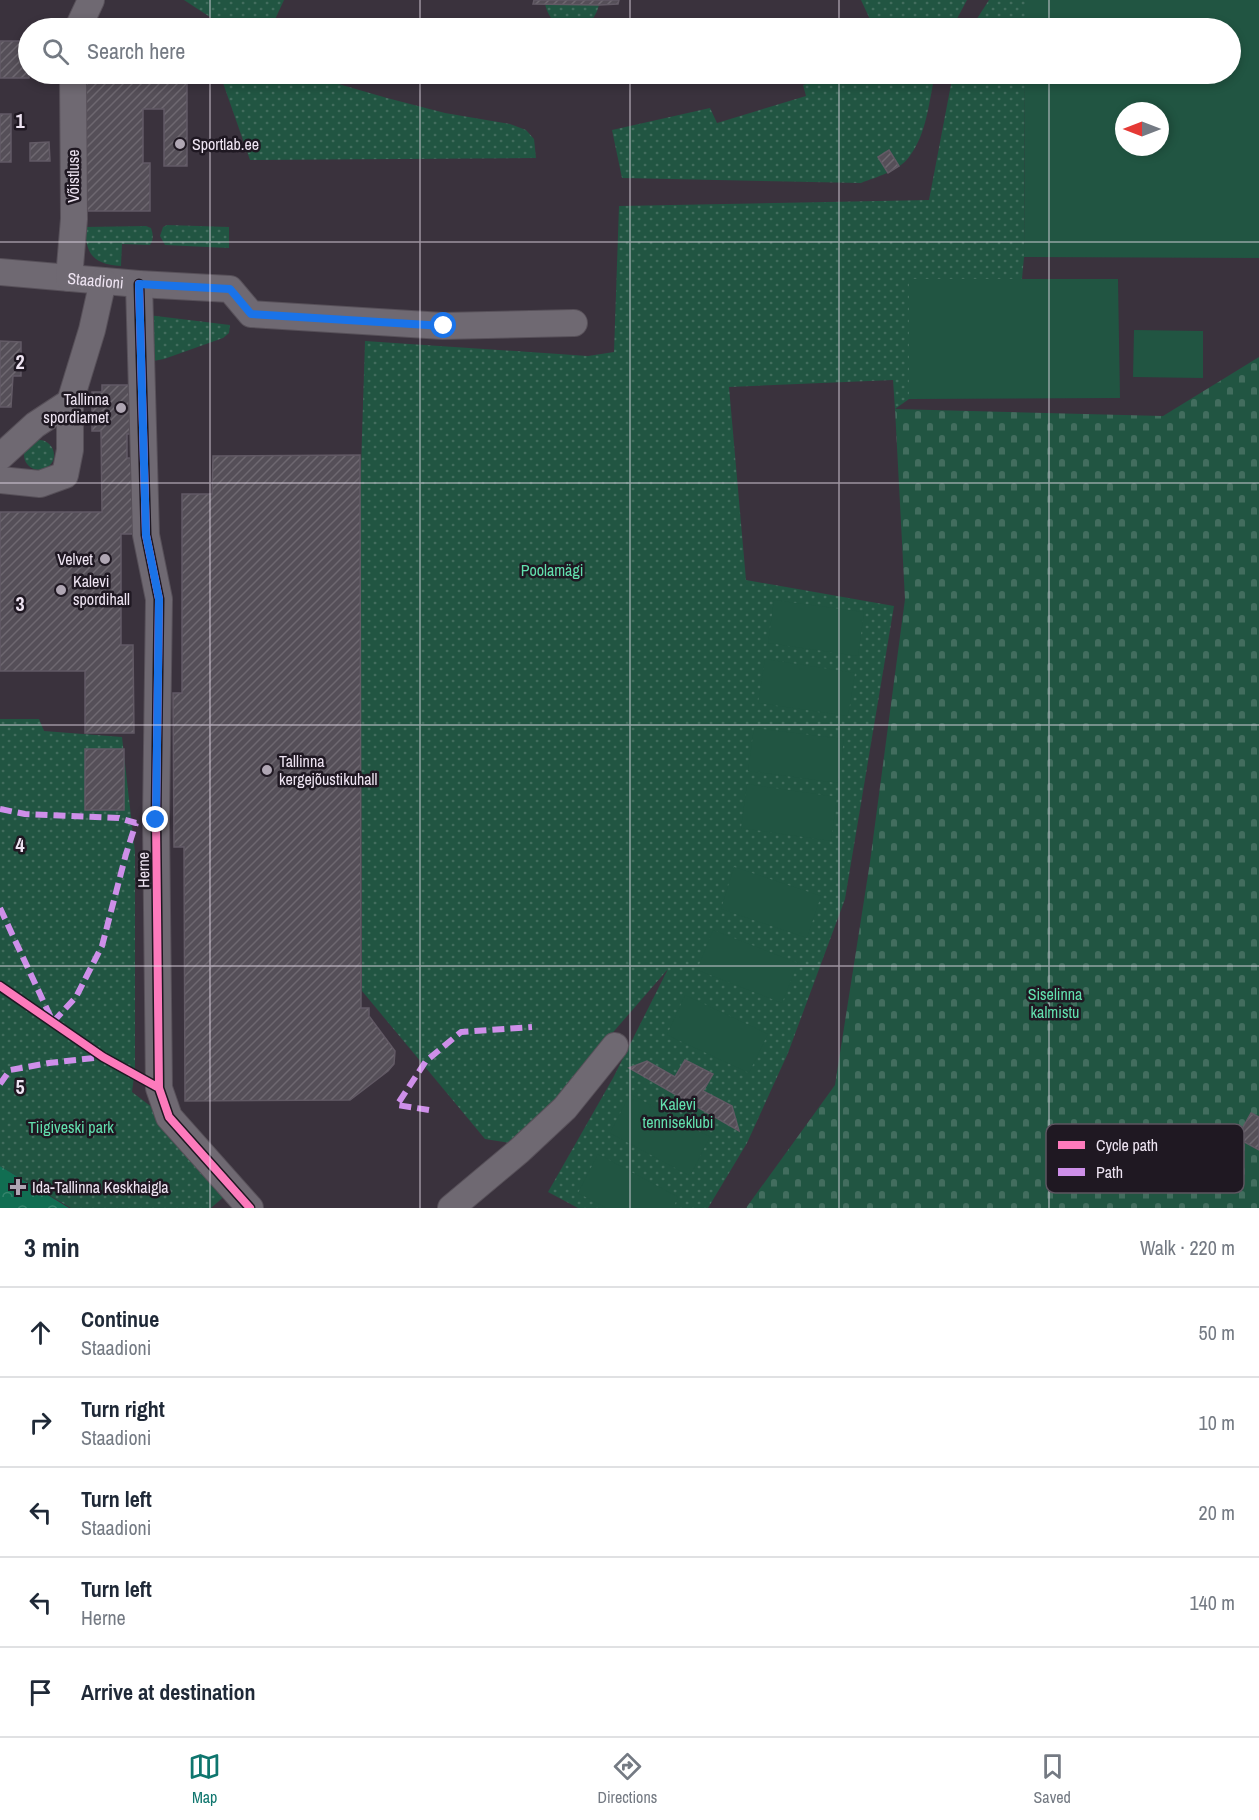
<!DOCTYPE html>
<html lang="en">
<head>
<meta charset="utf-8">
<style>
  body { margin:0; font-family:"Archivo Narrow",sans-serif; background:#f6f6f7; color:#1f2937 }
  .compass { position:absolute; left:1115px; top:102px; width:54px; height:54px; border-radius:50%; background:#fff; box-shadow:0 3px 9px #0003; rotate:270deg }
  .stop { position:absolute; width:18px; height:18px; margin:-14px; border:4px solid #1a73e8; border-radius:50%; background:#fff }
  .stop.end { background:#1a73e8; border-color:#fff; box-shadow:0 2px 6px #0008 }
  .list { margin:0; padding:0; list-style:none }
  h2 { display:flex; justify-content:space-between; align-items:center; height:78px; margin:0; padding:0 24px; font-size:26px }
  h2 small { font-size:20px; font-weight:400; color:#747a83 }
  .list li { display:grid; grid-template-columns:39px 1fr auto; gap:18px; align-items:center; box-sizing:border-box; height:90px; padding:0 24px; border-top:2px solid #e0e1e3 }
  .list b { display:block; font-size:22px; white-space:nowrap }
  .list p { margin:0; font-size:20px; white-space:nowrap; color:#747a83 }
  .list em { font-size:20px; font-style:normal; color:#747a83 }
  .icon { flex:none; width:33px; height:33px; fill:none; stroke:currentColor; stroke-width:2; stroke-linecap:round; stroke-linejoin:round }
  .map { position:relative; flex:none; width:1259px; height:1208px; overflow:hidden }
  .search { position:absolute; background:#fff; box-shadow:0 3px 9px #0003; left:18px; right:18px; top:18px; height:66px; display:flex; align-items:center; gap:15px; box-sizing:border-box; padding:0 21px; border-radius:33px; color:#747a83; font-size:22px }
  .sheet { height:528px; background:#fff }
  nav { display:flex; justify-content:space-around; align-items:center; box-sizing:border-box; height:84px; border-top:2px solid #e0e1e3; background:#fff; font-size:16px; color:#747a83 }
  nav a { display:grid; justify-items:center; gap:3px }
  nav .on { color:#0f766e }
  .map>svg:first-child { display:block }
</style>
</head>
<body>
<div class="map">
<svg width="1259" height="1208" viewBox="0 0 1259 1208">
  <defs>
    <pattern id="grass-dots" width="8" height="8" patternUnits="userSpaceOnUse" patternTransform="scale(1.5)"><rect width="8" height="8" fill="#215542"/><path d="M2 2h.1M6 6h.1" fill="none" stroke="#426d5e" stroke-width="1.8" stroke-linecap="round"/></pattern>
    <pattern id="forest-crowns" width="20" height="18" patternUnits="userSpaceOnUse" patternTransform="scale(1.5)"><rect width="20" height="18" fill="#116e52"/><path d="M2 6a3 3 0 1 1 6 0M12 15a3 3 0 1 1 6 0" fill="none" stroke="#34836b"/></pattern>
    <pattern id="cemetery-stones" width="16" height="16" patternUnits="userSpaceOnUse" patternTransform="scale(1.5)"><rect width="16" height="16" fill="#215542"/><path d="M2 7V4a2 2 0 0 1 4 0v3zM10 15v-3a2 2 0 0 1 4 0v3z" fill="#426d5e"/></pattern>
    <pattern id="building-hatch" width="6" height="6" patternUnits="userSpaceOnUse" patternTransform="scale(1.5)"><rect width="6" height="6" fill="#554f58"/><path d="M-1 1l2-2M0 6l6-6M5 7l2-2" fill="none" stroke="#6e6870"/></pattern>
  </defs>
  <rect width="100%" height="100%" fill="#3a323d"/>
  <path fill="url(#grass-dots)" d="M184,0h100l-13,28h-54l-1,-7z
    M861,0h106l-15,28h-78z
    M989,0h36v28h-54z
    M545,4l54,1c-8,33 -46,33 -54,-1z
    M222,74h82l83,24 58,15 65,11 16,6 8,9 2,19 -286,2 -27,-77z
    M836,74h99c-6,27 -8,60 -26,83 -10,14 -33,20 -48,26l-239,-5 -10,-48 98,-22 7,15 89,-27 -3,-11z
    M953,74h72l-1,183 -2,22h-113v120l-14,10 -2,-29 -164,7 17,193 148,26 -49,293 -57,154 -41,90 -39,65h-130l-30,-16 65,-114 55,-109 -152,175 -31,-5 -123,-148 -2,-493 5,-157 223,15 26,-4 5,-146 310,-6z
    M167,225l62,2v21l-64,-3 -5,-9 3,-9z
    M146,226l5,2c2,6 3,11 -1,17l-28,-1 -1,22c-29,-2 -35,-12 -36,-39z
    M148,315l82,10 -1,8 -6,5 -59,21 -16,3z
    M24 455a15 15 0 1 1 30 0a15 15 0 1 1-30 0Z
    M0,719h39l5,12 78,6 13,115v216l-3,24 21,16 74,86 -16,14h-140l-71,-42z"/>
  <path fill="url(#forest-crowns)" d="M0,1166l69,42h-69z"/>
  <path fill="url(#cemetery-stones)" d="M1259,357v851h-513l89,-123 35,-223 35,-263 -10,-190 268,7z"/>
  <path fill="#215542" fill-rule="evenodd" d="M1025,0h234v258l-235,-1 1,-183h205v-46h-205zM1124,111h36v36h-36z
    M909,279h209l2,119 -211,1z
    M1134,330l69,1v47l-70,-1z
    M774,600l90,12 -6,44 -90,-13z
    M765,659l90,14 -7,43 -90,-13z
    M754,728l90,11 -6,44 -90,-12z
    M747,784l90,13 -6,44 -90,-13z
    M734,867l87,29 -14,42 -86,-29z
    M713,930l85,33 -16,40 -85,-33z
    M685,995l83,39 -19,39 -82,-38z
    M630,1094l80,43 -20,39 -80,-43z
    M598,1154l80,43 -5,11h-67l-28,-15z"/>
  <path fill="url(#building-hatch)" stroke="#625a65" stroke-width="1.5" d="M534,0h85l-1,4 -19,1 -66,-1z
    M0,41h28l1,37h-29z
    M85,74h102v92h-23v-57h-21v54h7v48h-65z
    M0,114h11v48h-11z
    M49,142l1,19h-20v-18z
    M889,150l10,16 -11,7 -10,-16z
    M0,341l21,1v34h-8l-2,31h-11z
    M102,385h30l3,49h-8v24h8v76h-14v111h12l1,88h-49v-62h-85v-159h102l-1,-81h-9v-39h10z
    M360,455l1,553h8v8l26,35 -1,13 -6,7 -38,29 -165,1 -1,-254h-10l-1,-154h9v-199h30l1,-38z
    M85,749h39v61h-39z
    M685,1060l28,14 -10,17 29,15 7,25 -110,-63 18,-7 28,16z
    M1251,1113l8,4v33l-22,-12z"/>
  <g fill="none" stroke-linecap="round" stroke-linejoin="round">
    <g stroke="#575059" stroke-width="28">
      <g id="minor">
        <path d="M78,28l13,-28"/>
        <path id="s1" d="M0,272l139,12 91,5 21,25 192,12 131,-3"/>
        <path d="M69,278l5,-59 -1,-145"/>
        <path d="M139,284l7,251 13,64 -3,221 3,268 10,29 81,91"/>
        <path d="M0,457l35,-32 35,-23"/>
        <path d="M0,480l40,4 25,-9 5,-25v-48l22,-72 11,-49"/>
        <path d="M451,1208l68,-57 46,-43 50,-62"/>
      </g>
    </g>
    <use href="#minor" stroke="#6f6972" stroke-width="26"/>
    <path stroke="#ce8fe9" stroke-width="6" stroke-dasharray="12 6" stroke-linecap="butt" d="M0,809l25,5 94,4 17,5 20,-3
      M0,908l53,114 23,-25 26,-51 24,-92 10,-31
      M0,1084l10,-14 39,-7 54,-6
      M429,1110l-32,-5 29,-44 35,-29 71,-5"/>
    <g stroke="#1f1822" stroke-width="11">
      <path id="cycleway" d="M139,284l7,251 13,64 -3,221 3,268 10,29 81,91
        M0,986l103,71 56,31"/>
    </g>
    <use href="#cycleway" stroke="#fd7abc" stroke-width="8"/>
  </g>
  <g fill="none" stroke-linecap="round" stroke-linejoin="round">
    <path stroke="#1a73e8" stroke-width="8" d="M156,820l3,-221 -13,-64 -7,-251 91,5 21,25 193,12"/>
  </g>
  <path fill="none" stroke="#eee4f2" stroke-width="1.5" stroke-opacity="0.55" d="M210,0v28M420,0v28M630,0v28M839,0v28M1049,0v28M210,74v1134M420,74v1134M630,74v1134M839,74v1134M1049,74v1134M0,242h1259M0,483h1259M0,725h1259M0,966h1259"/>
  <g fill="#afa6b3" stroke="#1f1822" stroke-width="2">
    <circle cx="180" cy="144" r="6"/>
    <circle cx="121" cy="408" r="6"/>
    <circle cx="105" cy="559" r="6"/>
    <circle cx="61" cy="590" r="6"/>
    <circle cx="267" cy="770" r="6"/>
    <path d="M15 1178h6v6h6v6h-6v6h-6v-6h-6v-6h6z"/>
  </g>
  <g text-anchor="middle" stroke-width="5" stroke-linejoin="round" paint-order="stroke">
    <g font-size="16" fill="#eee4f2" stroke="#1f1822" text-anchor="start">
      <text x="192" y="150">Sportlab.ee</text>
      <text x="109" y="405" text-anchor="end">Tallinna<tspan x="109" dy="18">spordiamet</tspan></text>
      <text x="93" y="565" text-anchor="end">Velvet</text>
      <text x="73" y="587">Kalevi<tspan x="73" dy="18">spordihall</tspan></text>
      <text x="279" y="767">Tallinna<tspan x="279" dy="18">kergejõustikuhall</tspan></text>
      <text x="32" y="1193">Ida-Tallinna Keskhaigla</text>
    </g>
    <g font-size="16" fill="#eee4f2" stroke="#1f1822">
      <text transform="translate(73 176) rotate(-90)" y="6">Võistluse</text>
      <text dy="6" stroke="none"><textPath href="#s1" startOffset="96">Staadioni</textPath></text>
      <text transform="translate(143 870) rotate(-91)" y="6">Herne</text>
    </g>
    <g font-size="16" fill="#62e0ae" stroke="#1f1822">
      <text x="552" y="576">Poolamägi</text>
      <text x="1055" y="1000">Siselinna<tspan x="1055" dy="18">kalmistu</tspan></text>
      <text x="678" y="1110">Kalevi<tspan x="678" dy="18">tenniseklubi</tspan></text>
      <text x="71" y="1133">Tiigiveski park</text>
    </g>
  </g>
  <rect x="1046" y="1124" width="198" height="69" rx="9" fill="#1f1822" stroke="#5d5560" stroke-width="1.5"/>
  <rect x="1058" y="1141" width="27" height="8" fill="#fd7abc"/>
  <rect x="1058" y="1168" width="27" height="8" fill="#ce8fe9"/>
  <g font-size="16" fill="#eee4f2">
    <text x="1096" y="1151">Cycle path</text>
    <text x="1096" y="1178">Path</text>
  </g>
  <g font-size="20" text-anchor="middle" font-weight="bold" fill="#eee4f2" stroke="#1f1822" stroke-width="5" stroke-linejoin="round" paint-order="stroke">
    <text x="20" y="128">1</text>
    <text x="20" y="369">2</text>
    <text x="20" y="611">3</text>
    <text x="20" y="852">4</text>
    <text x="20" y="1094">5</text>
  </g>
</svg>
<svg class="compass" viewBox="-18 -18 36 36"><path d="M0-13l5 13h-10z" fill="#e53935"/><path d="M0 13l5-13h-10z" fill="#747a83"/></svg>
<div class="stop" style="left:444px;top:326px"></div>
<div class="stop end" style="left:156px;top:820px"></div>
<div class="search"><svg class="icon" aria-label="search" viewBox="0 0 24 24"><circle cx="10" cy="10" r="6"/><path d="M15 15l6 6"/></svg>Search here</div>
</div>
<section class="sheet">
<h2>3 min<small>Walk · 220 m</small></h2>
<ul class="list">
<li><svg class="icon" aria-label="ahead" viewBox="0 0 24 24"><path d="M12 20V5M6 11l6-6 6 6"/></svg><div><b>Continue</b><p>Staadioni</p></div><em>50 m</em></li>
<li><svg class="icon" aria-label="right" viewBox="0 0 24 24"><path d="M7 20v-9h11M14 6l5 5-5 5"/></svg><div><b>Turn right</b><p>Staadioni</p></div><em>10 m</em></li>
<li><svg class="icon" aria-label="left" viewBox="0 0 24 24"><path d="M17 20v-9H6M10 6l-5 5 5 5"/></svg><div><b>Turn left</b><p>Staadioni</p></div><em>20 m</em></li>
<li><svg class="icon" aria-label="left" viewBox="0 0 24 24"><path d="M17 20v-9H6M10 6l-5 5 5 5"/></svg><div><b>Turn left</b><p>Herne</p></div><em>140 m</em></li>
<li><svg class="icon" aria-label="arrive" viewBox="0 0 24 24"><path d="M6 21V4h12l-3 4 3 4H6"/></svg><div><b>Arrive at destination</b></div></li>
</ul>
</section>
<nav>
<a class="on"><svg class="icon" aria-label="map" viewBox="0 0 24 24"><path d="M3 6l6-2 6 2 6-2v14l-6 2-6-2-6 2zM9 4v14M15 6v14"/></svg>Map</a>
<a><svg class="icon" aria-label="directions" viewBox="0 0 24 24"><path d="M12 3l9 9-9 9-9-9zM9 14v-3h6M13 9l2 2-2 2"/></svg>Directions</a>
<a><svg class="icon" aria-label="saved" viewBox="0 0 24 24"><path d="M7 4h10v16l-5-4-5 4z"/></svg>Saved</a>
</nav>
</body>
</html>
